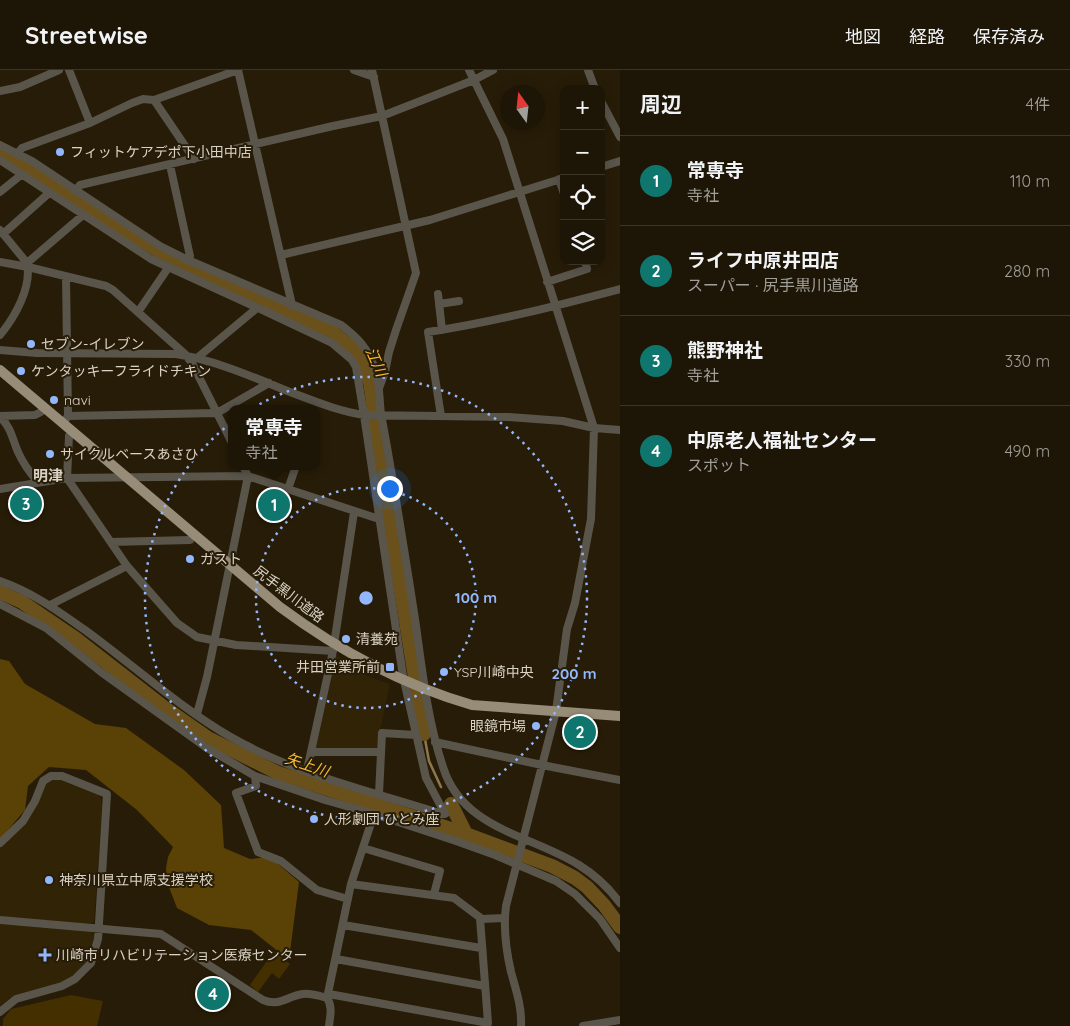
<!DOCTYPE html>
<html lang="ja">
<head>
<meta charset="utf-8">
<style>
  body { margin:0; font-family:Quicksand,"Noto Sans JP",sans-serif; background:#2a2213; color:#f1f3f6 }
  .controls { position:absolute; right:15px; top:15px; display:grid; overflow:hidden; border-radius:10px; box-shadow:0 2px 12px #0003 }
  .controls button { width:45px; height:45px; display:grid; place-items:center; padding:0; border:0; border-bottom:1px solid #3b3427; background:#1d1505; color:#f1f3f6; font:25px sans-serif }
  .compass { position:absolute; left:500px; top:15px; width:45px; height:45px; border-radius:50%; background:#1d1505; box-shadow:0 2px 12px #0003; rotate:345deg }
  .you { position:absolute; left:389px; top:418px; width:18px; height:18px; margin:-12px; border:4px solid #fff; border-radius:50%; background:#1a73e8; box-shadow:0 0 0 8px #1a73e833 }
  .badge { display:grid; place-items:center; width:32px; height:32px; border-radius:50%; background:#0f766e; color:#fff; font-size:16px; font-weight:700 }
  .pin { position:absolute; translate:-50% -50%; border:2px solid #fff; box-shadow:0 1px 5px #0006 }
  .popup { position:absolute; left:228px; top:335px; width:92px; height:65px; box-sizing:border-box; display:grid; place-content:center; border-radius:10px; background:#1d1505; filter:drop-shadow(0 1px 4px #0005); font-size:16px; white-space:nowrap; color:#a09f9a }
  .popup b { font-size:19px; color:#f1f3f6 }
  .popup::after { content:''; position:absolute; left:50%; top:100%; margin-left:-10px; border:10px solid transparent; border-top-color:#1d1505 }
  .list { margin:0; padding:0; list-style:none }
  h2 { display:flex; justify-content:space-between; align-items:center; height:65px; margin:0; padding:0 20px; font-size:21px }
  h2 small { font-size:16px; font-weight:400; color:#a09f9a }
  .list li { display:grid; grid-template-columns:32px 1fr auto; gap:15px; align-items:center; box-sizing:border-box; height:90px; padding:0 20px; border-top:1px solid #3b3427 }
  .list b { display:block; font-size:19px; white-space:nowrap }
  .list p { margin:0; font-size:16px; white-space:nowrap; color:#a09f9a }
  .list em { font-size:16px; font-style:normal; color:#a09f9a }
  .icon { flex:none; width:28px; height:28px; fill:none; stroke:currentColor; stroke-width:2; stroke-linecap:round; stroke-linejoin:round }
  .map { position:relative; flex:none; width:620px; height:956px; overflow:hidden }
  header { display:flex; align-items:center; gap:30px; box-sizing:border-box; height:70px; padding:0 25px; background:#1d1505; border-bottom:1px solid #3b3427 }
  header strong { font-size:24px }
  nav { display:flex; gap:28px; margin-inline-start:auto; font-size:18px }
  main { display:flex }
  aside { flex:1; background:#1d1505 }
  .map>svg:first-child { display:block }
</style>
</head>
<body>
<header>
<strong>Streetwise</strong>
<nav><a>地図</a><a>経路</a><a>保存済み</a></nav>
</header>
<main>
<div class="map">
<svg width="620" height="956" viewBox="0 0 620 956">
  <rect width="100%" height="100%" fill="#271c07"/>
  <path fill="#312305" d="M336,585l21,11 10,10 23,8 -14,66h-60l-2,-4 19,-89z
    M58,707l40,16 3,5 1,8 -8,115 -3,3 -91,-7v-73h3l45,-64z
    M0,854l90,7 5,6 -4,18 -5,8 -12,13 -20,10 -44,12 -10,8z"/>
  <path fill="#432f00" d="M274,881l16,13 -11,15 -7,-6 -14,19 -8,-7z
    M71,925l32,6 -6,25h-94v-7l8,-10z"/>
  <path fill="#5a4105" d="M0,589l9,2 16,23 70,40 31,4 58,42 37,35 3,43 26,11 20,-2 29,25 -10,78 -38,-30 -42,-5 -32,-17 -10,-26 -1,-14 2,-11 5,-10 -36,-37 -51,-40 -37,-3 -21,19 -3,24 -25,29z"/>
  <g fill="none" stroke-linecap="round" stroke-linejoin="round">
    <path stroke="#8b784e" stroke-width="2.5" d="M424,664l5,27 12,26"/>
    <path stroke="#6a511b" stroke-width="14" d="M0,82l54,32 54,36 51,31 172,80 27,22 12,29 3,20 3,44 17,94 31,194
      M0,522l22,10 53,36 90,70 43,30 70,35 188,61 86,32 23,12 12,9 17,18 16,22
      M451,734l15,30"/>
    <path stroke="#5a554b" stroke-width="8" d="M69,0l21,53
      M238,0l54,235
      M354,0l20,7
      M372,0l44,203 -20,57 -7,22 -4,20 -6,16
      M469,0l34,69 91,289 -3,91 -16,84 -8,26 -11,82 -50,195c-3,22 0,44 5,66 5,18 11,35 10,54
      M588,0l7,19
      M0,21l20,-4 39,-17
      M154,30l40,59
      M601,31l19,36
      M0,75l32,16 128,85 28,14 153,65c17,13 27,23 34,44 5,14 4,30 6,45 2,11 4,22 6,33 10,57 19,114 28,172 7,49 12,100 28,148 19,62 88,68 136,98 16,10 30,23 41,38
      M18,83l4,-5 68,-25 42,-20 11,-4 11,1 84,-30
      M0,90l151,99 118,54 63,30 20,17 4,7 8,48 39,261 23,102 19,36h-3c-71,-23 -148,-40 -213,-78 -51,-30 -96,-71 -144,-106 -27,-19 -53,-38 -85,-49
      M170,95l20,91 -2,4
      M601,97l19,-6
      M559,109l5,15
      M75,121l5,-6 253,-59 49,-10 92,-36 19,-10
      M0,122l21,-17
      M0,160l27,33c5,24 -12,54 -27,72
      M3,164l46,-41
      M281,185l149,-35 134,-42
      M0,192l28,5 78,19 7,4 73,65 7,10 39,78
      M27,193l56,-48
      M547,212l40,-13 -2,-8
      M438,224l4,36
      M439,234l20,-3
      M138,242l30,-44
      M0,280l37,3 139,1c39,6 77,23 114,38 24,9 48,19 74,23l145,2 54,4 31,7 26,2
      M197,288l60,-50
      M0,346l35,-1 6,-3
      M68,346l149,-3 52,-30
      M441,346l-13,-84c65,-10 128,-26 192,-43
      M0,347c11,10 12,21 18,35 5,11 12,21 20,30
      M66,349l2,-3 -2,-139
      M69,366l-2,42 60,88 50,57 20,14 39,8 97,6
      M0,419l67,-11 181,-2 131,43
      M288,419l8,-23
      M111,472l79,-2
      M0,534l46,24 55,44 106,76 48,28 70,24 49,14 82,27 39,14 61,26 19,13 25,25 20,29
      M50,535l77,-39
      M197,644l10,-37 41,-201 -5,-10
      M435,672l107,23 78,15
      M311,682h69
      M307,700l26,-119 21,-139
      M255,706l1,10 -20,7 22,59 23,9 36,29 31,9
      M379,724l3,-61 34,2
      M0,773l23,-22 12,-20 8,-20 8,-5h11l45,18 -9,145 -7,24 -16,16 -13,7 -46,13 -16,13
      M363,778l77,23 -6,23
      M351,814l103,14 28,21 22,-1
      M0,850l161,14 102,66c17,7 24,-4 40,-6 7,-1 17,2 24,4 6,9 3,18 2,28
      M343,855l138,23
      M336,889l149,27
      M329,924l159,29 -8,-105
      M327,928l24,-114 23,-70
      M583,956l37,-6"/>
    <path stroke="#978c78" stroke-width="10" d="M0,300l280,237c58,43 123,78 192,98l148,11"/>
  </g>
  <g fill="none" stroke="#93b7fd" stroke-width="2.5" stroke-dasharray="2.5 5">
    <circle cx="366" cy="528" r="110"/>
    <circle cx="366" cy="528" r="221"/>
  </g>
  <g fill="#93b7fd" stroke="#271c07" stroke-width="2">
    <circle cx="60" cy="82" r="5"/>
    <circle cx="31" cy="274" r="5"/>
    <circle cx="21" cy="301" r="5"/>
    <circle cx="54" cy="330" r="5"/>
    <circle cx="50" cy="384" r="5"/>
    <circle cx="190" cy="489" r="5"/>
    <circle cx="346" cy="569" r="5"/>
    <rect x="385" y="592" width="10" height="10" rx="2.5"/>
    <circle cx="444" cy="602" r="5"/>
    <circle cx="536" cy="656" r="5"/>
    <circle cx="314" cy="749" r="5"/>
    <circle cx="49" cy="810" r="5"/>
    <path d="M42.5 877.5h5v5h5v5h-5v5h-5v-5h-5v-5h5z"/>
  </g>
  <g text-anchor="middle" stroke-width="4" stroke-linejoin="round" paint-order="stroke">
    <g font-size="14" fill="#d9d2c5" stroke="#271c07" text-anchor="start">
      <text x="70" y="87">フィットケアデポ下小田中店</text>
      <text x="41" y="279">セブン-イレブン</text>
      <text x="31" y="306">ケンタッキーフライドチキン</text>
      <text x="64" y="335">navi</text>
      <text x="60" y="389">サイクルベースあさひ</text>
      <text x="200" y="494">ガスト</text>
      <text x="356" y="574">清養苑</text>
      <text x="380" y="602" text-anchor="end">井田営業所前</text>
      <text x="454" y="607">YSP川崎中央</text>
      <text x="526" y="661" text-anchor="end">眼鏡市場</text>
      <text x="324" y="754">人形劇団 ひとみ座</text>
      <text x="59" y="815">神奈川県立中原支援学校</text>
      <text x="56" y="890">川崎市リハビリテーション医療センター</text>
    </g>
    <g font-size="14" fill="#d9d2c5" stroke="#271c07">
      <text transform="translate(289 524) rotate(37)" y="5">尻手黒川道路</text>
    </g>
    <g font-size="15" font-style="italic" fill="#fbbd2f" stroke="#271c07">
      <text transform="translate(376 292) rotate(66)" y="5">江川</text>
      <text transform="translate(307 695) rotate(19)" y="5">矢上川</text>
    </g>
    <g font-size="15" font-weight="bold" fill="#d9d2c5" stroke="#271c07">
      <text x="48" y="411">明津</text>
    </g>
  </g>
  <circle cx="366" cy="528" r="8" fill="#93b7fd" stroke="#271c07" stroke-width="2.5"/>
  <g font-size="15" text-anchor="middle" font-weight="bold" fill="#93b7fd" stroke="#271c07" stroke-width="4" stroke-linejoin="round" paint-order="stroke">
    <text x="476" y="533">100 m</text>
    <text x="574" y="609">200 m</text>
  </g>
</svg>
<div class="controls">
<button>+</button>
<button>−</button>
<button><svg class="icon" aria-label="locate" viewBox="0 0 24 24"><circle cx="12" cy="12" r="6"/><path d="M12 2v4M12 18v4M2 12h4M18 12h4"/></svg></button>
<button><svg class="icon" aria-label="layers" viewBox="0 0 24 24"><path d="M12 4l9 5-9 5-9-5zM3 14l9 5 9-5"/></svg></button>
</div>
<svg class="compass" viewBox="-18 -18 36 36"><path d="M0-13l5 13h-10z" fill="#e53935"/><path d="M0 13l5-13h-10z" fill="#a09f9a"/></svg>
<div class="you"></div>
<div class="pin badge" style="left:274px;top:435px">1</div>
<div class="popup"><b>常専寺</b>寺社</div>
<div class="pin badge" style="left:580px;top:662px">2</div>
<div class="pin badge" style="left:26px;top:434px">3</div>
<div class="pin badge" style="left:213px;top:924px">4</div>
</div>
<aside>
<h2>周辺<small>4件</small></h2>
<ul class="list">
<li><span class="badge">1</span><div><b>常専寺</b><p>寺社</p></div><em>110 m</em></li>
<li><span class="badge">2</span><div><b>ライフ中原井田店</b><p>スーパー · 尻手黒川道路</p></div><em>280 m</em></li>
<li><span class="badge">3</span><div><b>熊野神社</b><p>寺社</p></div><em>330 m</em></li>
<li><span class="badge">4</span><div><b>中原老人福祉センター</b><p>スポット</p></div><em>490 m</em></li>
</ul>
</aside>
</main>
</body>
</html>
